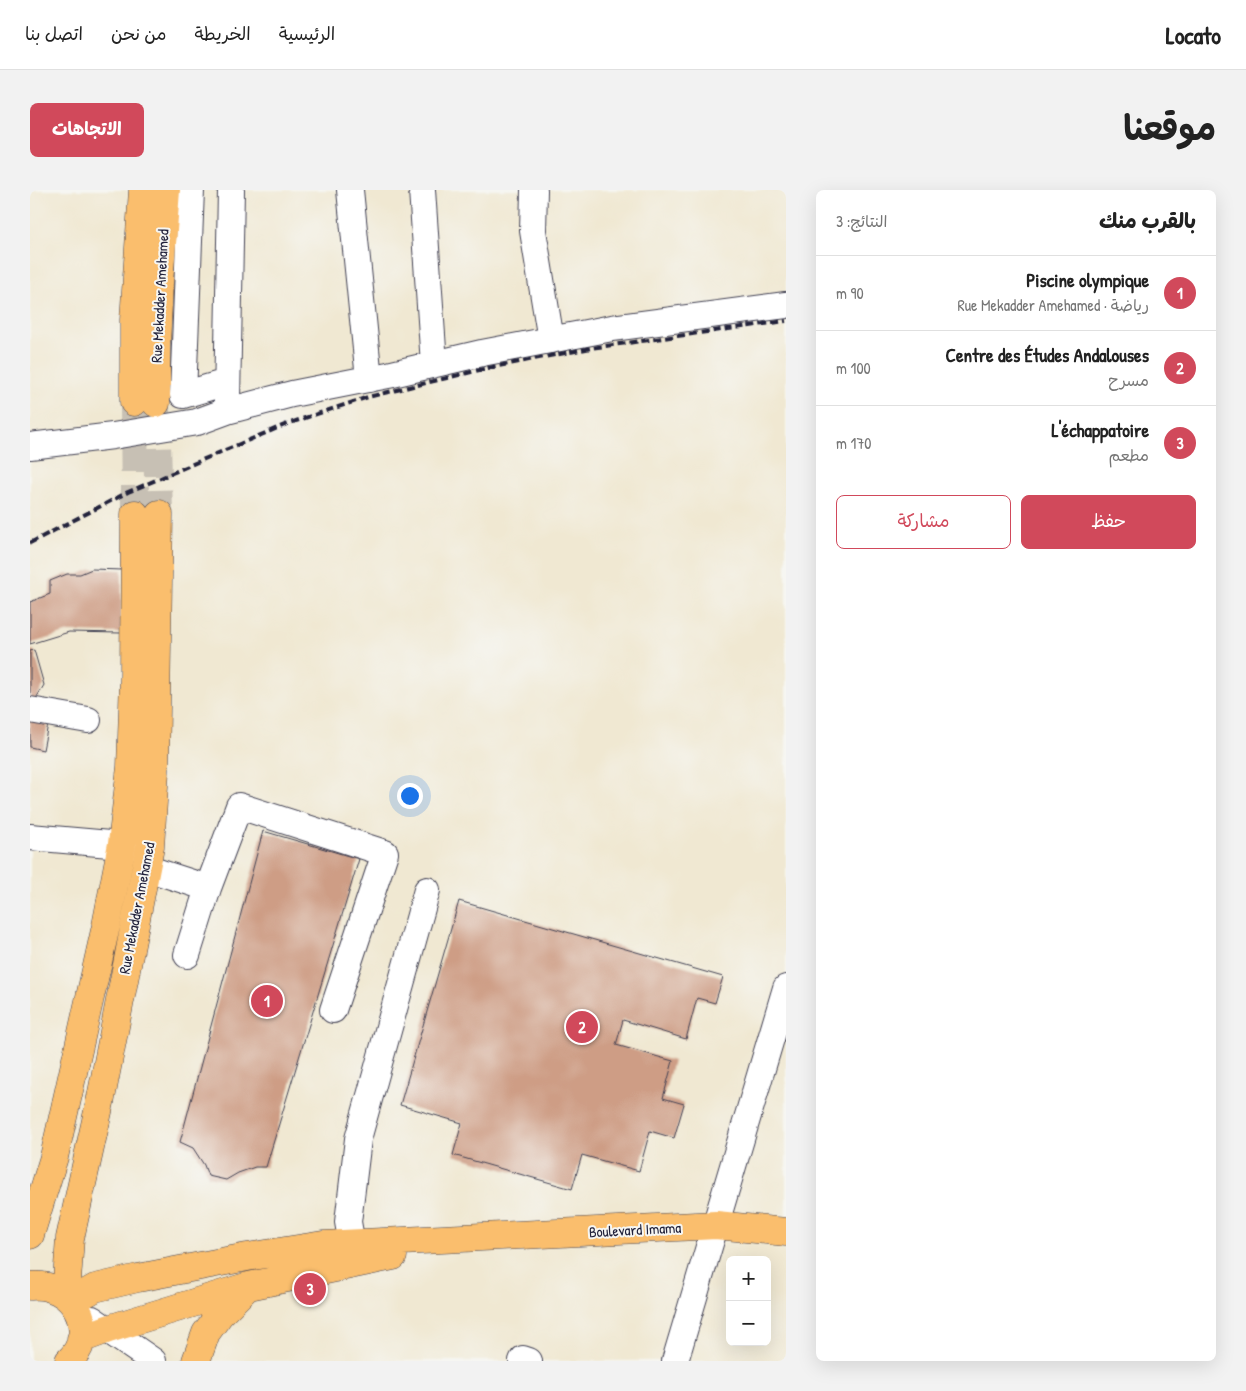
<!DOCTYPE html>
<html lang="ar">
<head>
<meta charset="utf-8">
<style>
  body { margin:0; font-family:"Patrick Hand","Playpen Sans Arabic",sans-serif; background:#f2f2f2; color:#222; direction:rtl }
  .controls { position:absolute; right:15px; bottom:15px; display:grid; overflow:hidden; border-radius:8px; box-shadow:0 5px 20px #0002 }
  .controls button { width:45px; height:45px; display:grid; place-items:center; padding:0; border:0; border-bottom:1px solid #e0e0e0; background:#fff; color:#222; font:25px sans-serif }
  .you { position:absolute; left:379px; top:605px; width:18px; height:18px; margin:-12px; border:4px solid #fff; border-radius:50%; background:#1a73e8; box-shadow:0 0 0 8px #1a73e833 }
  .badge { display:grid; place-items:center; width:32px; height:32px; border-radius:50%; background:#d1495b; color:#fff; font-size:16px; font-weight:700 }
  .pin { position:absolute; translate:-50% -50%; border:2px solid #fff; box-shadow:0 1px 5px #0006 }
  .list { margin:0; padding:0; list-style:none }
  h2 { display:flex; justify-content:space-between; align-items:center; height:65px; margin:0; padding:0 20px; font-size:21px }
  h2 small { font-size:16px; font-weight:400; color:#767676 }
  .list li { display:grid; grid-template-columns:32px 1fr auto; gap:15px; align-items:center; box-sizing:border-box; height:75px; padding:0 20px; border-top:1px solid #e0e0e0 }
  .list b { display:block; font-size:19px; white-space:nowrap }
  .list p { margin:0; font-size:16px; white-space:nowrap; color:#767676 }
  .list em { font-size:16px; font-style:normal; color:#767676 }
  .actions { display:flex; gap:10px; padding:15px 20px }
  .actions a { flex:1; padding:11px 0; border:1px solid #d1495b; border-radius:8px; text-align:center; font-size:18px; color:#d1495b }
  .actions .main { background:#d1495b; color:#fff }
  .map { position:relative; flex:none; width:756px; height:1171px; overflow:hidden; direction:ltr; border-radius:8px }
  header { display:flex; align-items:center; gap:30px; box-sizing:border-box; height:70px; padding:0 25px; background:#fff; border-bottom:1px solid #e0e0e0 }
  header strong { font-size:24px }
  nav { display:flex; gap:28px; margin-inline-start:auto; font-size:18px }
  .intro { display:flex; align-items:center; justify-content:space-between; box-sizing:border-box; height:120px; padding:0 30px }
  h1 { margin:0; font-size:35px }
  .button { padding:12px 22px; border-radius:8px; background:#d1495b; color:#fff; font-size:18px; font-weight:700 }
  main { display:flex; gap:30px; padding:0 30px }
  aside { flex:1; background:#fff; border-radius:8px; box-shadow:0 5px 20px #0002 }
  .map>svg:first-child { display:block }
</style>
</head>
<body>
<header>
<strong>Locato</strong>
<nav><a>الرئيسية</a><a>الخريطة</a><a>من نحن</a><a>اتصل بنا</a></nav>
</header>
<div class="intro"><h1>موقعنا</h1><a class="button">الاتجاهات</a></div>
<main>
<aside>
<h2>بالقرب منك<small>النتائج: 3</small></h2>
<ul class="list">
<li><span class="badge">1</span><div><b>Piscine olympique</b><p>رياضة · Rue Mekadder Amehamed</p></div><em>90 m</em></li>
<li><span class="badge">2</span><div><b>Centre des Études Andalouses</b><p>مسرح</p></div><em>100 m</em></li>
<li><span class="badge">3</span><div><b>L'échappatoire</b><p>مطعم</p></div><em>170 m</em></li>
</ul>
<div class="actions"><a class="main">حفظ</a><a>مشاركة</a></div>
</aside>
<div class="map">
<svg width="756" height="1171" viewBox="0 0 756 1171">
  <rect width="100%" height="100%" fill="#f6f6f2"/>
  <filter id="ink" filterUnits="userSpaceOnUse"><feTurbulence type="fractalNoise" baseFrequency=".02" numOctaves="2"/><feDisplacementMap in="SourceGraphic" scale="10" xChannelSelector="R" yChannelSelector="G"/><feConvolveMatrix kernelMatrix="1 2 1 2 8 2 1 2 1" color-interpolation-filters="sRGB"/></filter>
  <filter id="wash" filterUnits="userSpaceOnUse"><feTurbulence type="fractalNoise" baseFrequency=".0096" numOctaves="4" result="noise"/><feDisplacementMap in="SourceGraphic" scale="20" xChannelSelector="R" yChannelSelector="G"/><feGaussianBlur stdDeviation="1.12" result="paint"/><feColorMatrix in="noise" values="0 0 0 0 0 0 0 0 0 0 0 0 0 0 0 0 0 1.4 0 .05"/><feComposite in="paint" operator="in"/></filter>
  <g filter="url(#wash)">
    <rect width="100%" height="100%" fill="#f0e8d2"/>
    <g id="blocks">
      <path fill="#ce9d85" d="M62,379l30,1 -1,63 -52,-1 -39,12v-42l20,-8v-13l17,-7h13z
        M4,460l10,35 -13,22h-1v-56z
        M0,526l19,3 -6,31 -13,-3z
        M233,641l96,28 -93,308h-11l-17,6 -12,7 -18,-4 -4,-11 -11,-17 -13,-6z
        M429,711l264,76 -8,26 -18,-5 -11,41 -63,-19 -7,25 57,16 -10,37 21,6 -10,34 -24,-7 -11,40 -57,-16 -10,34 -119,-34 9,-32 -62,-18z"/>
    </g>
  </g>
  <g filter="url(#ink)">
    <use href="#blocks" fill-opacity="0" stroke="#414052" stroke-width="1"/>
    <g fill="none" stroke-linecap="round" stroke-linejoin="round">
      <path stroke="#c7c0b4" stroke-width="28" stroke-dasharray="28 14" stroke-linecap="butt" d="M104,212l1,112
        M126,216l3,108"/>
      <g stroke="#414052" stroke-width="28">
        <path id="minor" d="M161,0l-8,205 44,-13
          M320,0l19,189
          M392,0l12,174
          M504,0l-1,41 18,109
          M197,210l4,-210
          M0,256l83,-10 84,-14 30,-11 65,-17 96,-19 94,-22 130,-25 174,-23
          M0,520l58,10
          M0,647l114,10
          M116,678l62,20 31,-82 146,47 -52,157
          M157,765l21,-67
          M322,1054l-4,-22 10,-83 69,-249
          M62,1129l61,42
          M492,1171l1,-2 6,2
          M645,1171l111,-373"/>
      </g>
      <g stroke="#414052" stroke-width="29">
        <path id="major" d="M104,212v-82l9,-130
          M126,213v-58l3,-62 7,-93
          M0,1045l24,-78 52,-231 16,-82 9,-77 3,-89 1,-164
          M0,1096c42,-5 71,44 39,75
          M36,1105l4,-57 31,-140 49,-251 5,-76 4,-257
          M42,1111l23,-13 43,-10 109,-21 76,-12 393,-20 70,7
          M51,1149l27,-10 141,-43 144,-30
          M166,1171l10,-28 14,-19 25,-25"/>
      </g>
      <use href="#minor" stroke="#fff" stroke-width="26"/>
      <use href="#major" stroke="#fabe6d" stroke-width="28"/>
      <path stroke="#22223b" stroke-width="4" stroke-dasharray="8 4" stroke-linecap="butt" d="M0,353l98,-51 95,-41 64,-27 81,-27 120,-29 103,-20 195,-27"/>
    </g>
  </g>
  <g text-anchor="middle" stroke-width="4" stroke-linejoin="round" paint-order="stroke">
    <g font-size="15" fill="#22223b" stroke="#f6f6f2">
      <text transform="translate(130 106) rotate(-87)" y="5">Rue Mekadder Amehamed</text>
      <text transform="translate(107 718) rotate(-79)" y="5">Rue Mekadder Amehamed</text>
      <text transform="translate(605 1040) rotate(-3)" y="5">Boulevard Imama</text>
    </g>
  </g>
</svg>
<div class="controls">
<button>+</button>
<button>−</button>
</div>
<div class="you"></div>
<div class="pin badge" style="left:237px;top:811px">1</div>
<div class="pin badge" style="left:552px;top:837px">2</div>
<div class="pin badge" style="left:280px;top:1099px">3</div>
</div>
</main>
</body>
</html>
